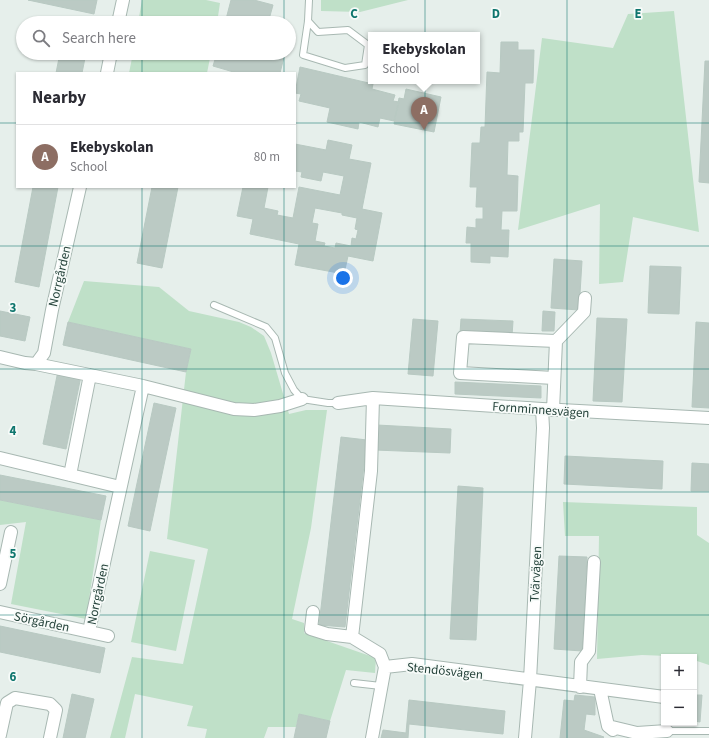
<!DOCTYPE html>
<html lang="en">
<head>
<meta charset="utf-8">
<style>
  body { margin:0; font-family:"Source Sans 3",sans-serif; background:#f2f2f3; color:#2b2b33 }
  .controls { position:absolute; right:12px; bottom:12px; display:grid; overflow:hidden; border-radius:0px; box-shadow:0 1px 3px #0004 }
  .controls button { width:36px; height:36px; display:grid; place-items:center; padding:0; border:0; border-bottom:1px solid #e1e1e2; background:#fff; color:#2b2b33; font:20px sans-serif }
  .you { position:absolute; left:343px; top:278px; width:14px; height:14px; margin:-10px; border:3px solid #fff; border-radius:50%; background:#1a73e8; box-shadow:0 0 0 6px #1a73e833 }
  .badge { display:grid; place-items:center; width:26px; height:26px; border-radius:50%; background:#855347; color:#fff; font-size:13px; font-weight:700 }
  .pin { position:absolute; translate:-50% -33px; filter:drop-shadow(0 1px 2px #0008) }
  .pin::after { content:''; position:absolute; top:21px; width:14px; height:12px; background:inherit; clip-path:polygon(0 0,100% 0,50% 100%) }
  .popup { position:absolute; left:368px; top:32px; width:112px; height:52px; box-sizing:border-box; display:grid; place-content:center; border-radius:0px; background:#fff; filter:drop-shadow(0 1px 3px #0005); font-size:13px; white-space:nowrap; color:#7c7c81 }
  .popup b { font-size:15px; color:#2b2b33 }
  .popup::after { content:''; position:absolute; left:50%; top:100%; margin-left:-8px; border:8px solid transparent; border-top-color:#fff }
  .list { margin:0; padding:0; list-style:none }
  h2 { display:flex; justify-content:space-between; align-items:center; height:52px; margin:0; padding:0 16px; font-size:17px }
  h2 small { font-size:13px; font-weight:400; color:#7c7c81 }
  .list li { display:grid; grid-template-columns:26px 1fr auto; gap:12px; align-items:center; box-sizing:border-box; height:64px; padding:0 16px; border-top:1px solid #e1e1e2 }
  .list b { display:block; font-size:15px; white-space:nowrap }
  .list p { margin:0; font-size:13px; white-space:nowrap; color:#7c7c81 }
  .list em { font-size:13px; font-style:normal; color:#7c7c81 }
  .icon { flex:none; width:22px; height:22px; fill:none; stroke:currentColor; stroke-width:2; stroke-linecap:round; stroke-linejoin:round }
  .map { position:relative; flex:none; width:709px; height:738px; overflow:hidden }
  .search { position:absolute; background:#fff; box-shadow:0 1px 3px #0004; left:16px; top:16px; width:280px; height:44px; display:flex; align-items:center; gap:10px; box-sizing:border-box; padding:0 14px; border-radius:22px; color:#7c7c81; font-size:15px }
  .panel { position:absolute; background:#fff; box-shadow:0 1px 3px #0004; left:16px; top:72px; width:280px; height:116px; border-radius:0px }
  .map>svg:first-child { display:block }
</style>
</head>
<body>
<div class="map">
<svg width="709" height="738" viewBox="0 0 709 738">
  <rect width="100%" height="100%" fill="#e6efeb"/>
  <path fill="#bfe0c8" d="M142,0h64l14,3 -3,20h-79z
    M321,0h87l-48,12 -39,-1z
    M674,11l25,221 -66,-15 -10,65 -24,2 1,-80 -82,26 24,-192 71,10 15,-34z
    M133,53h78l-4,20h-78z
    M84,281l75,6 30,24 50,11 12,5 13,9 7,17 18,61 17,-4h21l-16,118 -19,91 12,4v10l72,25 -1,15 -29,-3 -16,51 -31,-7 -3,13h-28l-4,11h-59l2,-9 -20,-3 6,-20 -58,-12 -10,44h-15l22,-81 51,7 25,-115 -41,-10 19,-167 5,-23 -123,-27z
    M0,500l101,20 -15,99 -75,-15 15,-82 -26,3z
    M563,502l134,5v28l12,8v122l-15,-5v-3l-52,-2 -45,4 2,-123h-34z
    M150,551l45,9 -19,91 -45,-9z"/>
  <path fill="#bbcac4" stroke="#b8c9c2" fill-rule="evenodd" d="M28,0h69l-3,14z
    M231,0h23l19,5 -5,18h-43z
    M501,42h17v8h16l-1,33h-8l-2,49h-4v9h-11l-1,34 11,1 -1,35h-15l-1,19h8l-1,27 -18,-1v7l-19,-1v-19h-5l1,-16 9,1v-9h7v-12h-7l1,-20h-7l2,-44h8l1,-16h4l2,-55 13,1z
    M60,53h26l-4,20h-26z
    M217,53h68l-5,20h-43l-24,-7z
    M705,61h4v122l-10,-1z
    M300,67l73,17 -1,5 23,6 -2,6 6,1 -5,19 -14,-3 -2,9 -19,-5 -1,7 -31,-7 3,-14 -31,-7 2,-7 -6,-1z
    M406,89l35,8 -7,35 -40,-8 5,-26 5,1z
    M328,140l24,5 -3,14 22,4 -9,46 20,4 -9,48 -25,-5 -4,18 -49,-9 4,-21 -49,-10 3,-15 -16,-3 6,-29h25l-4,21 14,3 -1,4 16,3 6,-31 41,8 4,-19 -21,-4 -2,9 -20,-4 1,-5 -7,-1v-27l31,6zM315,208l27,5v2l15,3 -2,11 3,1 -2,9 -4,-1 -1,8 -15,-3 -1,5 -11,-2 1,-3 -10,-2 3,-17 -6,-1z
    M33,187h25l-19,100 -24,-5z
    M152,187h26l-16,81 -25,-5z
    M554,259l28,2 -3,49 -28,-2z
    M650,266l31,1 -2,47 -31,-1z
    M0,311l30,6 -5,24 -25,-5z
    M543,311l12,1 -1,19h-12z
    M597,318l30,1 -5,83 -29,-1z
    M413,319l25,2 -5,55 -25,-2z
    M461,319l52,2 -1,15 -52,-3z
    M68,322l123,27 -5,23 -123,-27z
    M696,322l13,1v85l-17,-1z
    M58,371l23,5 -15,73 -23,-5z
    M455,382l86,4v12l-86,-4z
    M154,403l22,5 -26,123 -22,-5z
    M377,425l74,4 -1,24 -75,-3z
    M341,437l26,3 -22,187 -26,-2z
    M565,456l98,5 -1,28 -98,-5z
    M692,463l17,1v27h-18z
    M0,475l106,21 -5,24 -101,-20z
    M458,486l25,2 -7,152 -26,-1z
    M559,556l28,1 -5,94 -28,-2z
    M0,626l105,22 -5,25 -100,-21z
    M72,694l22,5 -9,39h-22z
    M575,695l20,2v18l-9,-1 -2,16 20,7 -1,1h-43l4,-38 10,1z
    M694,695h8l-2,27 -6,-1z
    M409,700l96,11 -2,23 -94,-10 -1,14h-27l2,-8 23,3z
    M299,714l31,7 -4,17h-32z"/>
  <g fill="none" stroke-linecap="round" stroke-linejoin="round">
    <g stroke="#a8b8b2" stroke-width="8">
      <path id="service" d="M308,21l10,11 30,-2 20,15 -3,20 -20,3 -42,-13 5,-34 1,-21
        M214,305l52,22 9,11 10,35 9,17 8,9 26,4h10
        M354,683l27,3
        M667,731h42"/>
    </g>
    <g stroke="#a8b8b2" stroke-width="14">
      <path id="minor" d="M118,23l5,-23
        M107,73l4,-20
        M0,357l25,6 11,1 8,-11 8,-43 28,-123
        M36,364l107,22 91,23 20,1 26,-4 22,-7
        M554,378l-94,-5 3,-36 93,4
        M338,403l35,-5 169,11 167,9
        M553,410l3,-69 28,-29 1,-14
        M0,458l120,29
        M70,475l20,-100
        M0,584l11,-52
        M0,612l108,24
        M313,612l-2,17 16,5 25,3 28,17 5,13
        M89,631l54,-245
        M352,637l19,-166 2,-73
        M385,667l27,-3 252,33
        M580,687l1,-25 8,-11 5,-89
        M600,689l8,37 5,4
        M608,726l29,7 30,-2
        M0,735l7,-32 8,-5 35,6 6,6 -6,28
        M372,738l13,-71
        M525,738l5,-58 13,-252 -1,-19"/>
    </g>
    <use href="#service" stroke="#fff" stroke-width="6"/>
    <use href="#minor" stroke="#fff" stroke-width="12"/>
  </g>
  <path fill="none" stroke="#0f766e" stroke-width="1" stroke-opacity="0.55" d="M142,0v23M284,0v23M425,0v738M567,0v738M142,53v20M284,53v20M0,123h17M295,123h414M142,187v551M284,187v551M0,246h709M0,369h709M0,492h709M0,615h709"/>
  <g text-anchor="middle" stroke-width="3.5" stroke-linejoin="round" paint-order="stroke">
    <g font-size="13" fill="#24423a" stroke="#f7fbf9">
      <text transform="translate(59 276) rotate(-77)" y="5">Norrgården</text>
      <text transform="translate(541 409) rotate(4)" y="5">Fornminnesvägen</text>
      <text transform="translate(535 574) rotate(-87)" y="5">Tvärvägen</text>
      <text transform="translate(97 594) rotate(-78)" y="5">Norrgården</text>
      <text transform="translate(42 621) rotate(12)" y="5">Sörgården</text>
      <text transform="translate(445 670) rotate(6)" y="5">Stendösvägen</text>
    </g>
  </g>
  <g font-size="13" text-anchor="middle" font-weight="bold" fill="#0f766e" stroke="#f7fbf9" stroke-width="3.5" stroke-linejoin="round" paint-order="stroke">
    <text x="354" y="18">C</text>
    <text x="496" y="18">D</text>
    <text x="638" y="18">E</text>
    <text x="13" y="312">3</text>
    <text x="13" y="435">4</text>
    <text x="13" y="558">5</text>
    <text x="13" y="681">6</text>
  </g>
</svg>
<div class="controls">
<button>+</button>
<button>−</button>
</div>
<div class="you"></div>
<div class="pin badge" style="left:424px;top:130px;background:#8d6e63">A</div>
<div class="popup"><b>Ekebyskolan</b>School</div>
<div class="search"><svg class="icon" aria-label="search" viewBox="0 0 24 24"><circle cx="10" cy="10" r="6"/><path d="M15 15l6 6"/></svg>Search here</div>
<section class="panel">
<h2>Nearby<small></small></h2>
<ul class="list">
<li><span class="badge" style="background:#8d6e63">A</span><div><b>Ekebyskolan</b><p>School</p></div><em>80 m</em></li>
</ul>
</section>
</div>
</body>
</html>
